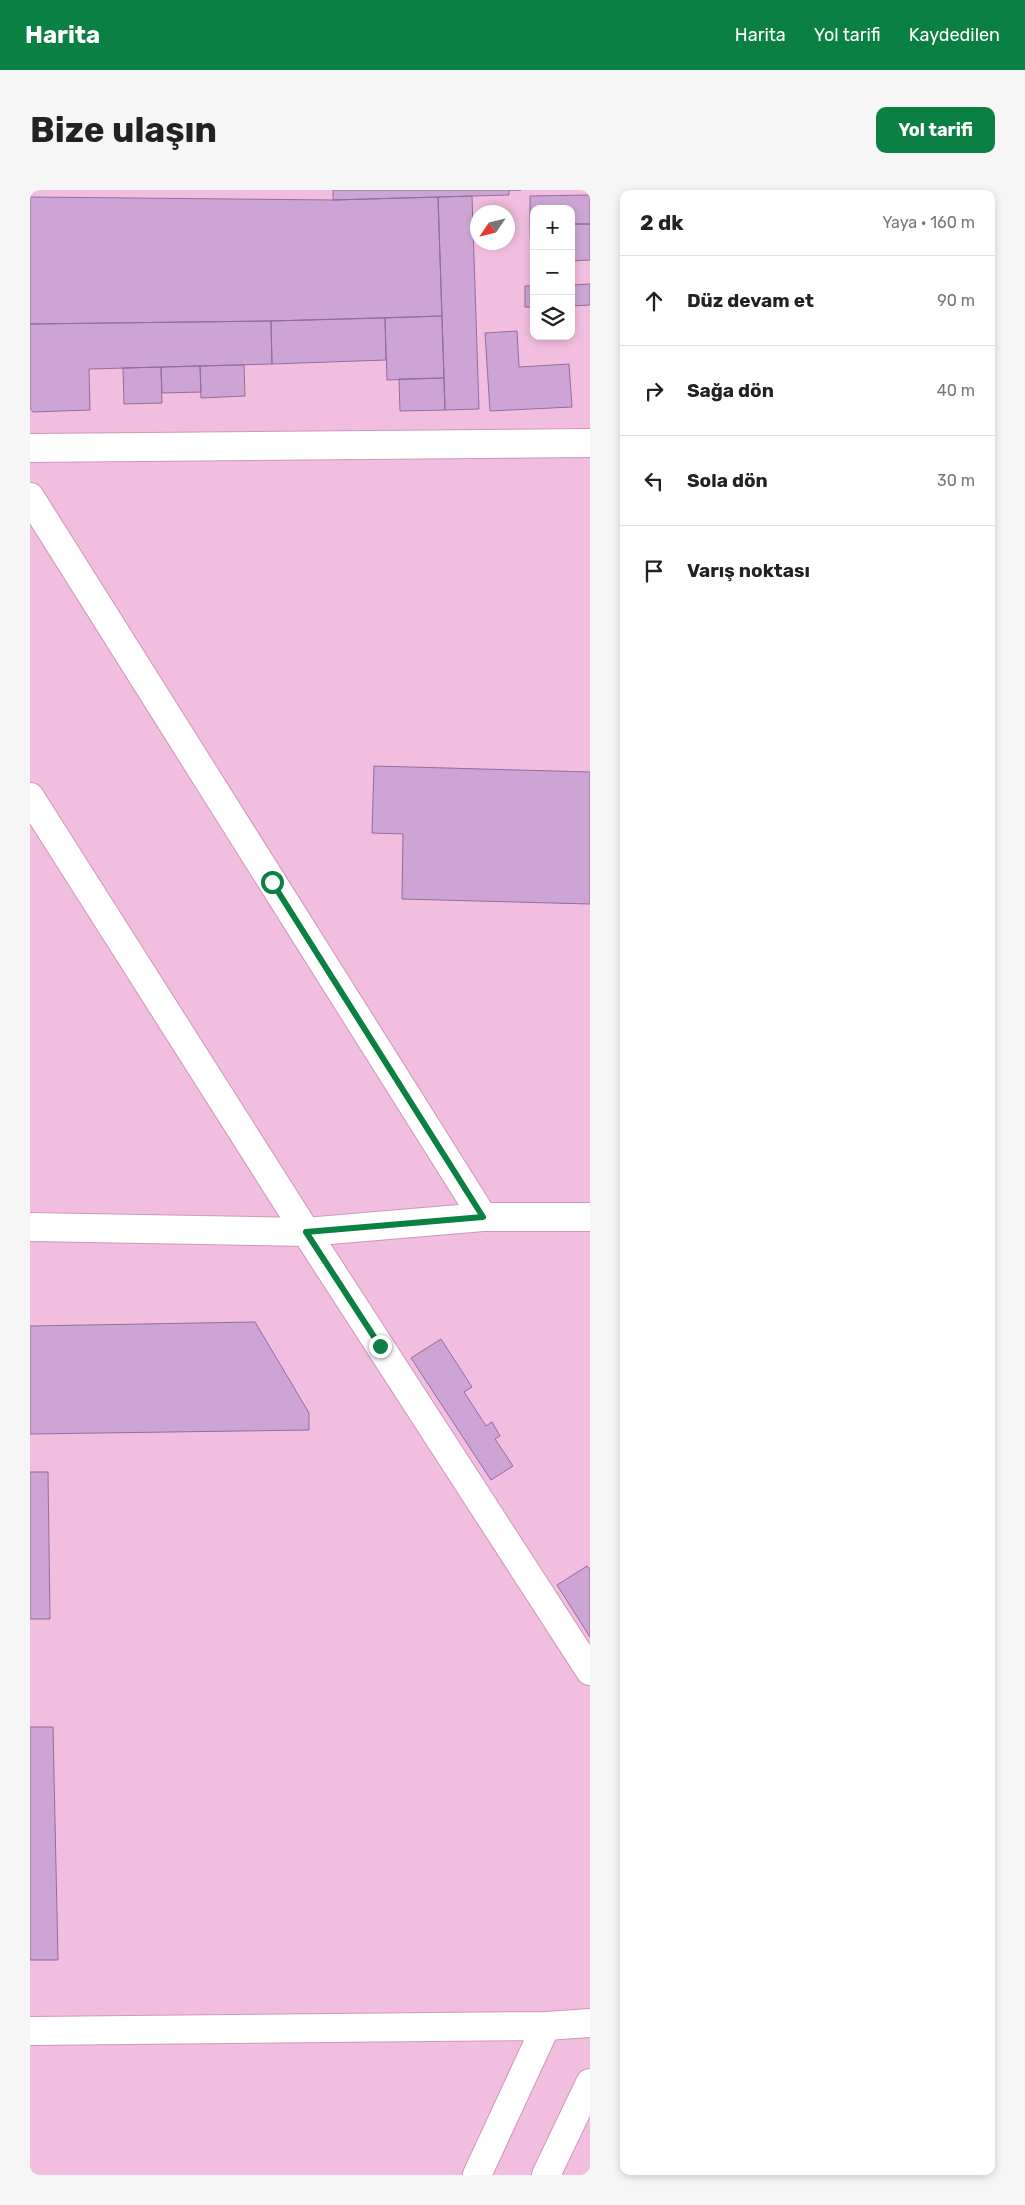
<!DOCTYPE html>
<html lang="tr">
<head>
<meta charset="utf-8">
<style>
  body { margin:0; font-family:Rubik,sans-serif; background:#f6f6f6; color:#222 }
  .controls { position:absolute; right:15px; top:15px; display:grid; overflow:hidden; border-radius:10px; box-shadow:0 2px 8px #0003 }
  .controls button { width:45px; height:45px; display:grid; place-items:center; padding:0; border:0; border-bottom:1px solid #e0e0e0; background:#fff; color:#222; font:25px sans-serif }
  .compass { position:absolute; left:440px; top:15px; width:45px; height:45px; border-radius:50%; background:#fff; box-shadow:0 2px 8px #0003; rotate:235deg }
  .stop { position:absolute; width:15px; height:15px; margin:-11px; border:4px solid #0b8043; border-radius:50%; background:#fff }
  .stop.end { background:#0b8043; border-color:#fff; box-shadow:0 1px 5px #0008 }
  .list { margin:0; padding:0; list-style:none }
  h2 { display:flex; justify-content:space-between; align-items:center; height:65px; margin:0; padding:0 20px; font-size:21px }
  h2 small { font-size:16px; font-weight:400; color:#767676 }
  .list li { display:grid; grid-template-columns:32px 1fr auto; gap:15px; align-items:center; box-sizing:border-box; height:90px; padding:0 20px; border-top:1px solid #e0e0e0 }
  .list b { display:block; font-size:19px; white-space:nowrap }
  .list em { font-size:16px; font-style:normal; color:#767676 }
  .icon { flex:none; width:28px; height:28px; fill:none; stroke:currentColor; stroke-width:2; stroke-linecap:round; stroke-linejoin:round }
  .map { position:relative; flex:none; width:560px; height:1985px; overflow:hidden; border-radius:10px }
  header { display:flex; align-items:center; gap:30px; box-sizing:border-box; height:70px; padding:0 25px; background:#0b8043; color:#fff }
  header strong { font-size:24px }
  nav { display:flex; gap:28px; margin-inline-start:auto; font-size:18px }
  .intro { display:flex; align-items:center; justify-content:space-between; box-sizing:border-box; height:120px; padding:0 30px }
  h1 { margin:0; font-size:35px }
  .button { padding:12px 22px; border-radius:10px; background:#0b8043; color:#fff; font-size:18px; font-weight:700 }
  main { display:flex; gap:30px; padding:0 30px }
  aside { flex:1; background:#fff; border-radius:10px; box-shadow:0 2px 8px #0003 }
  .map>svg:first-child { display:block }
</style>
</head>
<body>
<header>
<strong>Harita</strong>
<nav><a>Harita</a><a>Yol tarifi</a><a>Kaydedilen</a></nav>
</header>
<div class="intro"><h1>Bize ulaşın</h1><a class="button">Yol tarifi</a></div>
<main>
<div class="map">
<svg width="560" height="1985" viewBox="0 0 560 1985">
  <rect width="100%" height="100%" fill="#fecfed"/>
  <path fill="#f1bedf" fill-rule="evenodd" d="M0,0h560v1985h-560zM504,19h37v127h-37zM448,22h30v30h-30z"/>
  <path fill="#cca5d5" stroke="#926d9b" d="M303,0h188h-12v5l-176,5z
    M560,5v29h-19v-15h-37v16h-4v-29z
    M442,6l7,213 -34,1 -7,-213z
    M0,7l303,3 105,-3 4,119 -171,5 -241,3z
    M541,34h19v36l-19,1z
    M500,35h4v36h-3z
    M560,94v21l-19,1v-21z
    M495,96h9v21h-9z
    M412,126l2,62 -57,2 -2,-62z
    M355,128l1,42 -114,4 -1,-43z
    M241,131l1,43 -183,5 1,41 -57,2 -3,-4v-84z
    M487,141l2,36 50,-3 3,43 -82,4 -5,-78z
    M214,175l1,31 -44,2 -1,-32z
    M170,176l1,26 -39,1 -1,-26z
    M131,177l1,36 -38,1 -1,-36z
    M414,188l1,32 -45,1 -1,-32z
    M344,576l216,6v132l-188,-5 1,-65 -31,-1z
    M225,1132l54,91v17l-279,4v-108z
    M411,1149l31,48 -8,5 22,34 6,-4 8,14 -5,3 18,27 -22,14 -80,-122z
    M0,1282h18l2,147h-20z
    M557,1376l3,4v67l-33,-52z
    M0,1537h23l5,233h-28z"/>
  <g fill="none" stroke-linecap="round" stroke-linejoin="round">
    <g stroke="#ce97bb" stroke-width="30">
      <path id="minor" d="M0,258l560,-5
        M0,307l453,720
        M0,607l276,435 284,439
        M0,1037l276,5 177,-15h107
        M0,1841l516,-5 44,-3
        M447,1985l69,-149
        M516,1985l44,-92"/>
    </g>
    <use href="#minor" stroke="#fff" stroke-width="28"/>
  </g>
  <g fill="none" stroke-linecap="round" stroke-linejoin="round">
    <path stroke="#0b8043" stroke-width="6" d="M242,692l211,335 -177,15 74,114"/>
  </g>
</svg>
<div class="controls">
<button>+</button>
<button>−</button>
<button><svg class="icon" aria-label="layers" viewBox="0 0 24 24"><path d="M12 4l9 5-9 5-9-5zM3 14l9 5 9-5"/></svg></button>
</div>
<svg class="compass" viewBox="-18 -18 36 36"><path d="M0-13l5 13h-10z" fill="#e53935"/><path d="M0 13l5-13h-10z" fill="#767676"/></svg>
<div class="stop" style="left:242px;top:692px"></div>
<div class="stop end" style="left:350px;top:1156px"></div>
</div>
<aside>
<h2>2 dk<small>Yaya · 160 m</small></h2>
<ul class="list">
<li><svg class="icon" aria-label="ahead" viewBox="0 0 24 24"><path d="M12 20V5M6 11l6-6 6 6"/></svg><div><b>Düz devam et</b></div><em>90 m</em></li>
<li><svg class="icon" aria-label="right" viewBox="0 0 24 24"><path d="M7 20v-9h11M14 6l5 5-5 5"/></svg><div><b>Sağa dön</b></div><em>40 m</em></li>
<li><svg class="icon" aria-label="left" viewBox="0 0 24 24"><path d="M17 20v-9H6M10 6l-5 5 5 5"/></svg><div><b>Sola dön</b></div><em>30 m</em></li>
<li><svg class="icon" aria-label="arrive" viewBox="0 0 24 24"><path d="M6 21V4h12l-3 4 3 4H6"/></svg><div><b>Varış noktası</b></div></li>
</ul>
</aside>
</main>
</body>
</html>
